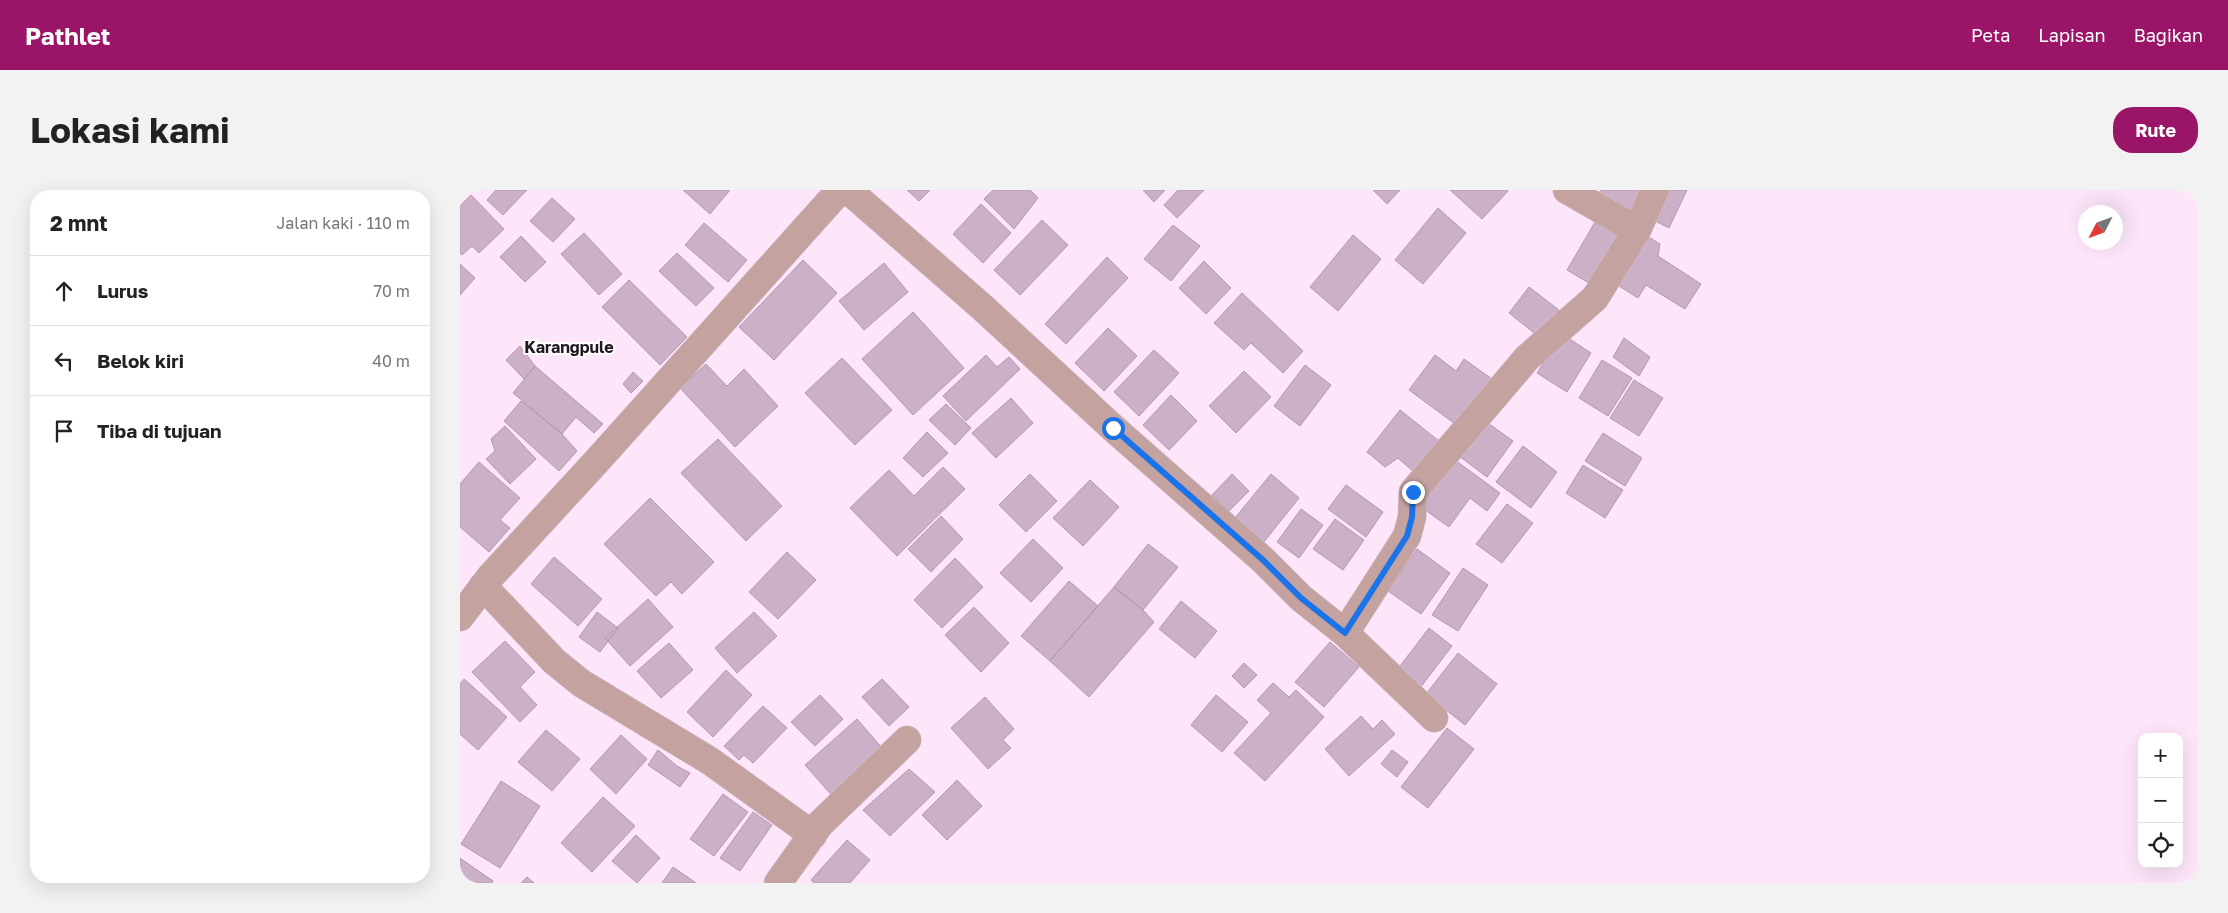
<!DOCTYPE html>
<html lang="id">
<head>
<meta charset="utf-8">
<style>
  body { margin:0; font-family:"Golos Text",sans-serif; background:#f2f2f2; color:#222 }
  .controls { position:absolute; right:15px; bottom:15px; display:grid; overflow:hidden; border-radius:10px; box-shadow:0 5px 20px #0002 }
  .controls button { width:45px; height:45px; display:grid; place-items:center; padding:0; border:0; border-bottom:1px solid #e0e0e0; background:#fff; color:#222; font:25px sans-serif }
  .compass { position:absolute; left:1618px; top:15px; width:45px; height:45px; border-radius:50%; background:#fff; box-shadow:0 5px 20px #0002; rotate:228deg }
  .stop { position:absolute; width:15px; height:15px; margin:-11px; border:4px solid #1a73e8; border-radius:50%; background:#fff }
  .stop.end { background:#1a73e8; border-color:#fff; box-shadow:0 1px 5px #0008 }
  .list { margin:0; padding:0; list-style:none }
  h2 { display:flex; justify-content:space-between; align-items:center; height:65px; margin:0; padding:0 20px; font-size:21px }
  h2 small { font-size:16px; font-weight:400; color:#767676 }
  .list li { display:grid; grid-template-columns:32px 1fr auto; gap:15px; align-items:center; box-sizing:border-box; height:70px; padding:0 20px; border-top:1px solid #e0e0e0 }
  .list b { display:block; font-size:19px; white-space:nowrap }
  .list em { font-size:16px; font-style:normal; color:#767676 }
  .icon { flex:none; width:28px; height:28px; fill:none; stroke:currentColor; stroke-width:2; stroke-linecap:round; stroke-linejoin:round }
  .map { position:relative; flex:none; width:1738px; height:693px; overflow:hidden; border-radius:20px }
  header { display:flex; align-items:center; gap:30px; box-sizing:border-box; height:70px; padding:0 25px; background:#9a1568; color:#fff }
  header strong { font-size:24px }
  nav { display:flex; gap:28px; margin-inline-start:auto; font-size:18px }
  .intro { display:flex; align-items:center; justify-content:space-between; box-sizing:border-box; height:120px; padding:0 30px }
  h1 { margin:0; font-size:35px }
  .button { padding:12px 22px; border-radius:20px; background:#9a1568; color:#fff; font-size:18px; font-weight:700 }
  main { display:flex; gap:30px; padding:0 30px }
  aside { flex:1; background:#fff; border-radius:20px; box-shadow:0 5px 20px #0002 }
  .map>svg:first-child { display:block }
</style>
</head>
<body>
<header>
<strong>Pathlet</strong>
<nav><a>Peta</a><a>Lapisan</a><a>Bagikan</a></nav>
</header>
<div class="intro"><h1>Lokasi kami</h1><a class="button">Rute</a></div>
<main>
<aside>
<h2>2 mnt<small>Jalan kaki · 110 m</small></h2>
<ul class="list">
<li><svg class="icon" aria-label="ahead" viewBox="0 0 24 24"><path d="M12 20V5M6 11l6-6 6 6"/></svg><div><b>Lurus</b></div><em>70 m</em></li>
<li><svg class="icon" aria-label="left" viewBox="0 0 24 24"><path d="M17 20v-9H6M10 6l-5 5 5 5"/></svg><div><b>Belok kiri</b></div><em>40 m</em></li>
<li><svg class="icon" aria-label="arrive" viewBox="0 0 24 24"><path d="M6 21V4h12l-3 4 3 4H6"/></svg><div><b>Tiba di tujuan</b></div></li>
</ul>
</aside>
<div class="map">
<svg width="1738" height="693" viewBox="0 0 1738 693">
  <rect width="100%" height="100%" fill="#fde6fa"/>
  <path fill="#ccb0c8" stroke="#b298af" d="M36,0h31l-24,25 -16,-15z
    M223,0h47l-20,24z
    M447,0h23l-11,11z
    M533,0h37l8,8 -24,31 -30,-30z
    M683,0h22l-11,12z
    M718,0h26l-27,28 -13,-13z
    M913,0h27l-13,14z
    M990,0h57l1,1 -26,28z
    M1141,0h45l-15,25 -33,-20z
    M1202,0h25l-18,38 -20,-10z
    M11,5l33,34 -25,24 -7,-7 -10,9 -2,-2v-47z
    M92,8l23,21 -22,23 -23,-21z
    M521,14l30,29 -28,30 -30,-29z
    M978,18l28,25 -43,51 -28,-24z
    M582,30l26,25 -48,50 -26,-25z
    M1135,32l27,16 -28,48 -27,-16z
    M244,33l43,37 -19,22 -43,-37z
    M713,35l27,21 -29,35 -27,-22z
    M124,43l38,41 -23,21 -38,-41z
    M1182,43l18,11 -2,12 43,28 -16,25 -39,-24 -8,13 -27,-17z
    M893,45l28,24 -43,52 -28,-24z
    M61,46l25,26 -21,20 -25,-25z
    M217,63l37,35 -18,18 -37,-35z
    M647,67l21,21 -62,66 -21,-20z
    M343,70l34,33 -63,67 -35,-33z
    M744,71l27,27 -25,26 -27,-26z
    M424,73l24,29 -44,38 -25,-29z
    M0,74l15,14 -15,17z
    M169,90l58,57 -27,28 -58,-58z
    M1069,97l30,23 -21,26 -29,-23z
    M782,103l61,58 -20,22 -32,-30 -7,7 -30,-27z
    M453,122l51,56 -51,47 -51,-56z
    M648,138l29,28 -33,35 -29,-28z
    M1102,144l29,19 -24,39 -30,-19z
    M1164,148l26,19 -11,19 -26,-19z
    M60,156l15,20 -11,13 -18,-19z
    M694,160l25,23 -40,43 -25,-24z
    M526,165l11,12 12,-10 11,12 -54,52 -23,-25z
    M975,165l21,16 8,-12 28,20 -34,47 -49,-36z
    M382,168l50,52 -37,35 -50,-52z
    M1142,170l30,18 -24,38 -29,-18z
    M246,174l21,22 17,-17 34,37 -43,41 -55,-59z
    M845,175l26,20 -31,41 -26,-20z
    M75,176l68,58 -9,9 -18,-16 -14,17 -49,-41z
    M784,181l27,26 -35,36 -27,-27z
    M173,182l10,9 -12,12 -8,-9z
    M1174,190l29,18 -24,38 -29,-18z
    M711,205l26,26 -28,29 -26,-25z
    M551,208l22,25 -37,35 -24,-25z
    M61,211l41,33 15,17 -18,20 -55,-50z
    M486,214l25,24 -16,17 -26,-25z
    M940,220l39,31 -24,32 -17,-15 -13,9 -18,-15z
    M1021,228l32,23 -26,36 -32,-24z
    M45,236l31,33 -26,25 -24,-25 9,-8 -4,-12z
    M467,242l21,21 -25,24 -20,-19z
    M1143,243l39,25 -17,28 -40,-25z
    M258,249l64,67 -36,35 -65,-68z
    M1063,256l34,26 -26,36 -35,-26z
    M988,265l52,38 -13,18 -17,-13 -21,29 -35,-25z
    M19,272l41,36 -20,22 10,8 -21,24 -29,-25v-43z
    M1123,275l40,25 -18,28 -39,-25z
    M483,277l22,22 -68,67 -47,-48 39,-38 25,26z
    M570,284l27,27 -31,31 -27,-27z
    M772,284l17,17 -20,20 -17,-16z
    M811,284l28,24 -36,45 -29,-24z
    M630,290l29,27 -36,39 -30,-28z
    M886,295l37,27 -17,25 -38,-28z
    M190,308l64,64 -32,32 -11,-12 -15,14 -52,-52z
    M1047,314l26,19 -31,40 -26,-19z
    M841,319l22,16 -24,33 -22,-16z
    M481,326l22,23 -32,33 -23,-23z
    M875,329l29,21 -21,30 -30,-21z
    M573,349l30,29 -32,34 -31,-29z
    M688,354l30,23 -35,43 -29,-23z
    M957,359l33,24 -29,41 -33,-23z
    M327,362l29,28 -38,39 -29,-27z
    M94,367l48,42 -24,27 -47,-42z
    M495,368l28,29 -41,41 -28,-28z
    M1003,378l25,17 -30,46 -26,-16z
    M609,391l29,25 -48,55 -29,-25z
    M654,397l29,23 11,12 -65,75 -39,-36z
    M188,409l25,28 -43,39 -25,-28z
    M721,411l36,30 -22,27 -36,-29z
    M514,417l35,36 -28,29 -36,-37z
    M137,422l21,16 -18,24 -21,-15z
    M294,422l23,24 -40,37 -22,-25z
    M969,438l23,18 -32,42 -23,-18z
    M45,451l30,31 -15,15 17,18 -17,17 -48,-50z
    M870,452l29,25 -35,40 -29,-25z
    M209,453l24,27 -32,28 -24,-27z
    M998,463l39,31 -32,41 -39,-31z
    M784,473l13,12 -13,13 -12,-12z
    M266,480l26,25 -39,42 -26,-25z
    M4,489l43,38 -29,33 -18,-16v-50z
    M422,489l27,28 -20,19 -27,-29z
    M813,493l16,14 7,-7 28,27 -59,64 -31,-28 37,-40 -14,-13z
    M360,505l23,24 -28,27 -24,-24z
    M756,505l32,27 -26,30 -31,-27z
    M525,507l29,32 -11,11 8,8 -23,21 -37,-41z
    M303,516l24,22 -34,35 -9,-8 -5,5 -15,-14z
    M901,526l12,13 9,-9 13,14 -46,42 -24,-27z
    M397,529l26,30 -47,51 -31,-35z
    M987,538l27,21 -46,59 -27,-21z
    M86,540l34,29 -28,32 -34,-29z
    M161,545l26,24 -31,35 -26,-25z
    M198,560l19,16 13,7 -10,14 -32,-22z
    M932,560l16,12 -11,15 -16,-13z
    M449,579l26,23 -45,44 -27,-26z
    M497,590l25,26 -35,34 -25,-25z
    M41,591l39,25 -40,62 -39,-24z
    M263,604l25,18 -34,44 -24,-17z
    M143,607l32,29 -43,46 -31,-29z
    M293,622l19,13 -32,46 -20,-13z
    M176,645l24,23 -23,25 -25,-22z
    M387,650l23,20 -20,23h-36l-3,-3z
    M0,668l33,23 -1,2h-32z
    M213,677l23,16h-34z
    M67,687l7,6h-13z"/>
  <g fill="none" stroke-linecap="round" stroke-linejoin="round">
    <g stroke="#d6c1d3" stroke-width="29">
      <path id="minor" d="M388,0l134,117 131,121 150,132 38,38 44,35 89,85
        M1107,0l70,40
        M23,396l71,75 27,22 129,78 103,74
        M0,427l31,-41 105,-114 244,-272
        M885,443l62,-97 5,-19 1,-25 114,-134 68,-60 42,-68 18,-40
        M318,693l42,-59 87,-84"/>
    </g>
    <use href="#minor" stroke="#c3a2a0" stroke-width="28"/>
  </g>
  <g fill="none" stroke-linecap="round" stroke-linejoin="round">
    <path stroke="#1a73e8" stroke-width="6" d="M653,238l150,132 38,38 44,35 62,-97 5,-19 1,-25"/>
  </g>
  <g text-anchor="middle" stroke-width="4" stroke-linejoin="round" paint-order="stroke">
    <g font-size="16" font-weight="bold" fill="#221821" stroke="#fff">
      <text x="109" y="163">Karangpule</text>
    </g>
  </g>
</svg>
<div class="controls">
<button>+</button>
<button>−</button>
<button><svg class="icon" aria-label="locate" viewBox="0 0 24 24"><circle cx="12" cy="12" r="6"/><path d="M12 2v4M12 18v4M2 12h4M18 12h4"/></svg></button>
</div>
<svg class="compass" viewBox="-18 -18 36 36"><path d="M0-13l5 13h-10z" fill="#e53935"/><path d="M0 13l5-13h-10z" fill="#767676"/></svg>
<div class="stop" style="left:653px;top:238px"></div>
<div class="stop end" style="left:953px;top:302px"></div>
</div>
</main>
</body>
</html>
